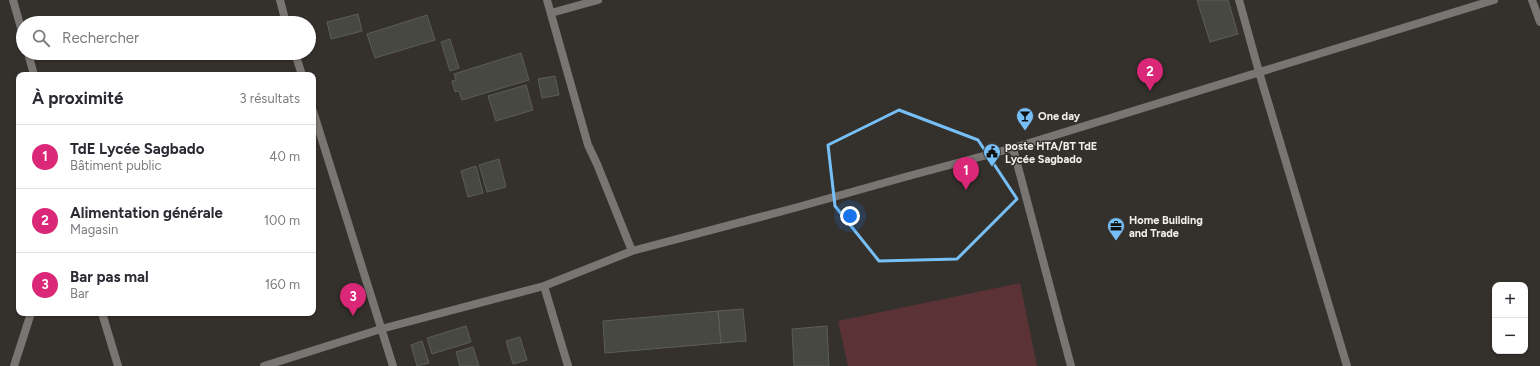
<!DOCTYPE html>
<html lang="fr">
<head>
<meta charset="utf-8">
<style>
  body { margin:0; font-family:Figtree,sans-serif; background:#f7f7f7; color:#2b2b33 }
  .controls { position:absolute; right:12px; bottom:12px; display:grid; overflow:hidden; border-radius:8px; box-shadow:0 1px 3px #0004 }
  .controls button { width:36px; height:36px; display:grid; place-items:center; padding:0; border:0; border-bottom:1px solid #e1e1e2; background:#fff; color:#2b2b33; font:20px sans-serif }
  .you { position:absolute; left:850px; top:216px; width:14px; height:14px; margin:-10px; border:3px solid #fff; border-radius:50%; background:#1a73e8; box-shadow:0 0 0 6px #1a73e833 }
  .badge { display:grid; place-items:center; width:26px; height:26px; border-radius:50%; background:#db2777; color:#fff; font-size:13px; font-weight:700 }
  .pin { position:absolute; translate:-50% -33px; filter:drop-shadow(0 1px 2px #0008) }
  .pin::after { content:''; position:absolute; top:21px; width:14px; height:12px; background:inherit; clip-path:polygon(0 0,100% 0,50% 100%) }
  .list { margin:0; padding:0; list-style:none }
  h2 { display:flex; justify-content:space-between; align-items:center; height:52px; margin:0; padding:0 16px; font-size:17px }
  h2 small { font-size:13px; font-weight:400; color:#7c7c81 }
  .list li { display:grid; grid-template-columns:26px 1fr auto; gap:12px; align-items:center; box-sizing:border-box; height:64px; padding:0 16px; border-top:1px solid #e1e1e2 }
  .list b { display:block; font-size:15px; white-space:nowrap }
  .list p { margin:0; font-size:13px; white-space:nowrap; color:#7c7c81 }
  .list em { font-size:13px; font-style:normal; color:#7c7c81 }
  .icon { flex:none; width:22px; height:22px; fill:none; stroke:currentColor; stroke-width:2; stroke-linecap:round; stroke-linejoin:round }
  .map { position:relative; flex:none; width:1540px; height:366px; overflow:hidden }
  .search { position:absolute; background:#fff; box-shadow:0 1px 3px #0004; left:16px; top:16px; width:300px; height:44px; display:flex; align-items:center; gap:10px; box-sizing:border-box; padding:0 14px; border-radius:22px; color:#7c7c81; font-size:15px }
  .panel { position:absolute; background:#fff; box-shadow:0 1px 3px #0004; left:16px; top:72px; width:300px; height:244px; border-radius:8px }
  .map>svg:first-child { display:block }
</style>
</head>
<body>
<div class="map">
<svg width="1540" height="366" viewBox="0 0 1540 366">
  <rect width="100%" height="100%" fill="#34302b"/>
  <path fill="#5b3337" d="M1020,283l17,83h-189l-10,-45z"/>
  <path fill="#484842" stroke="#5c5d56" d="M1197,0h31l10,34 -28,8z
    M358,14l4,17 -31,8 -4,-17z
    M427,15l8,25 -60,18 -8,-24z
    M450,39l9,29 -9,3 -9,-29z
    M521,53l8,27 -67,20 -3,-9 -4,1 -3,-11 4,-1 -2,-6z
    M555,76l4,19 -17,3 -4,-19z
    M526,85l7,25 -37,11 -8,-25z
    M499,159l7,28 -19,5 -8,-27z
    M476,166l7,27 -15,4 -7,-26z
    M743,309l3,32 -25,2 -3,-32z
    M718,311l3,32 -116,10 -2,-32z
    M466,326l5,16 -39,12 -5,-16z
    M827,326l2,40h-35l-2,-37z
    M520,337l7,23 -14,4 -7,-23z
    M422,341l7,22 -12,3 -6,-21z
    M473,347l6,19h-19l-4,-14z"/>
  <g fill="none" stroke-linecap="round" stroke-linejoin="round">
    <path stroke="#787573" stroke-width="8" d="M13,0l10,35
      M280,0l6,23
      M547,0l41,145 9,19 35,87
      M1239,0l20,72 88,294
      M1532,0l8,22
      M551,13l47,-13
      M28,53l6,22
      M295,53l7,22
      M313,111l80,255
      M1013,148l58,218
      M544,286l24,80
      M102,313l16,53
      M14,366l17,-53
      M264,366l117,-37 163,-43 88,-35 166,-44 107,-30 108,-29 481,-148"/>
  </g>
  <path fill="none" stroke="#77bff7" stroke-width="3" stroke-linejoin="round" d="M899,110l79,30 39,59 -60,60 -78,2 -44,-55 -7,-61z"/>
  <defs>
    <g id="bar-pin" transform="scale(0.9)"><path d="M0 17L-7.5 6A9.5 9.5 0 1 1 7.5 6Z" fill="#77bff7" stroke="#34302b"/><path d="M-6-5H6L.8 .8V4.5H3.5V6h-7V4.5H-.8V.8Z" fill="#111"/></g>
    <g id="civic-pin" transform="scale(0.9)"><path d="M0 17L-7.5 6A9.5 9.5 0 1 1 7.5 6Z" fill="#77bff7" stroke="#34302b"/><path d="M-.6-6.5H3V-4.5H.6V-3L4-1V1h2V6H-6V1h2V-1L-.6-3ZM-1.2 2.5V6h2.4V2.5Z" fill="#111"/></g>
    <g id="office-pin" transform="scale(0.9)"><path d="M0 17L-7.5 6A9.5 9.5 0 1 1 7.5 6Z" fill="#77bff7" stroke="#34302b"/><path d="M-6-3h4V-5.5h4V-3h4V5H-6ZM-1-4.5V-3h2v-1.5ZM-6 0V1H6V0Z" fill="#111"/></g>
  </defs>
  <g fill-rule="evenodd">
    <use href="#bar-pin" x="1025" y="116"/>
    <use href="#civic-pin" x="992" y="152"/>
    <use href="#office-pin" x="1116" y="226"/>
  </g>
  <g text-anchor="middle" stroke-width="3" stroke-linejoin="round" paint-order="stroke">
    <g font-size="11" font-weight="bold" fill="#f1efec" stroke="#34302b" text-anchor="start">
      <text x="1038" y="120">One day</text>
      <text x="1005" y="150">poste HTA/BT TdE<tspan x="1005" dy="13">Lycée Sagbado</tspan></text>
      <text x="1129" y="224">Home Building<tspan x="1129" dy="13">and Trade</tspan></text>
    </g>
  </g>
</svg>
<div class="controls">
<button>+</button>
<button>−</button>
</div>
<div class="you"></div>
<div class="pin badge" style="left:966px;top:190px">1</div>
<div class="pin badge" style="left:1150px;top:91px">2</div>
<div class="pin badge" style="left:353px;top:316px">3</div>
<div class="search"><svg class="icon" aria-label="search" viewBox="0 0 24 24"><circle cx="10" cy="10" r="6"/><path d="M15 15l6 6"/></svg>Rechercher</div>
<section class="panel">
<h2>À proximité<small>3 résultats</small></h2>
<ul class="list">
<li><span class="badge">1</span><div><b>TdE Lycée Sagbado</b><p>Bâtiment public</p></div><em>40 m</em></li>
<li><span class="badge">2</span><div><b>Alimentation générale</b><p>Magasin</p></div><em>100 m</em></li>
<li><span class="badge">3</span><div><b>Bar pas mal</b><p>Bar</p></div><em>160 m</em></li>
</ul>
</section>
</div>
</body>
</html>
